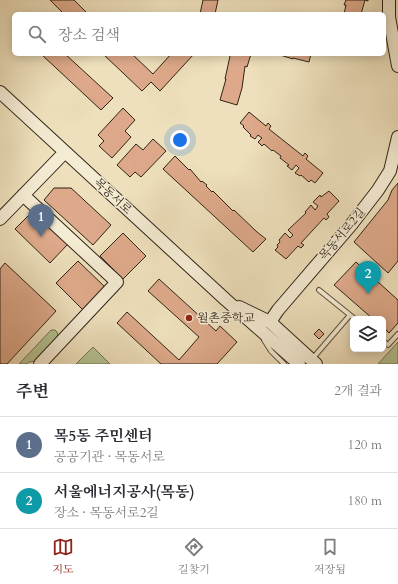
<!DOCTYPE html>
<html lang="ko">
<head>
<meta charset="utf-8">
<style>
  body { margin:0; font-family:Cardo,"Noto Serif KR",serif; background:#f2f2f3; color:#2b2b33 }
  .controls { position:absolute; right:12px; bottom:12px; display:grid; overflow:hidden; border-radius:6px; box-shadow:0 2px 10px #0003 }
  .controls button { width:36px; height:36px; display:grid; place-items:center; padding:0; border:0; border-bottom:1px solid #e1e1e2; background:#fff; color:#2b2b33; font:20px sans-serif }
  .you { position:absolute; left:180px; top:140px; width:14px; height:14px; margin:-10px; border:3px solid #fff; border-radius:50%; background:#1a73e8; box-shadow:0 0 0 6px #1a73e833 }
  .badge { display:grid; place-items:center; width:26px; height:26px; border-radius:50%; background:#8f2418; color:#fff; font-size:13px; font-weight:700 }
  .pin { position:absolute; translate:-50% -33px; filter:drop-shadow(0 1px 2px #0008) }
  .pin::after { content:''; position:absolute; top:21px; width:14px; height:12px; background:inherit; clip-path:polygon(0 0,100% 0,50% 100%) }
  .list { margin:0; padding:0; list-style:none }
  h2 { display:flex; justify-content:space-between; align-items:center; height:52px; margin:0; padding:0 16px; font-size:17px }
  h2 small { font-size:13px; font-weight:400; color:#7c7c81 }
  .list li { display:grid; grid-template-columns:26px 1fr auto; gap:12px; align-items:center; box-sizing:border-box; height:56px; padding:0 16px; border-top:1px solid #e1e1e2 }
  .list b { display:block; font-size:15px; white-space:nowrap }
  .list p { margin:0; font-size:13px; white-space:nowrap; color:#7c7c81 }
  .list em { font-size:13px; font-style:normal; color:#7c7c81 }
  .icon { flex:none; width:22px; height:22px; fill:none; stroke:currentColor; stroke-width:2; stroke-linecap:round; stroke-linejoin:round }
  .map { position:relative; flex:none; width:398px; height:364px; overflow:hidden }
  .search { position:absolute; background:#fff; box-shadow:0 2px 10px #0003; left:12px; right:12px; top:12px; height:44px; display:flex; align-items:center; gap:10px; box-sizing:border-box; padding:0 14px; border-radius:6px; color:#7c7c81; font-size:15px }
  .sheet { height:164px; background:#fff }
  nav { display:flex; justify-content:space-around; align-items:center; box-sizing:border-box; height:56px; border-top:1px solid #e1e1e2; background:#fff; font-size:11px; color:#7c7c81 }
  nav a { display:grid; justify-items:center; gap:2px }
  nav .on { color:#8f2418 }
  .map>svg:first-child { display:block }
</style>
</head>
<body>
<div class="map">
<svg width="398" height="364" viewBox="0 0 398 364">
  <rect width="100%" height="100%" fill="#eee0bc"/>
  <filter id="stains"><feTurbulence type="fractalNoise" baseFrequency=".005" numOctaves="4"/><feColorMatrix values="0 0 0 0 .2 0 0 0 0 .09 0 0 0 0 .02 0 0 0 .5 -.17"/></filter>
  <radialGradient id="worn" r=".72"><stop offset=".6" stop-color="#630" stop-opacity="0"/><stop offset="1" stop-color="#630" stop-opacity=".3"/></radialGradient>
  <path fill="#b6c393" stroke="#727455" d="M51,330h4l2,2 1,4 -22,25 -7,1 -2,2h-8z
    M398,342v22h-20z
    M93,347l17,17h-34z"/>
  <path fill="#dda98a" stroke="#2f2417" d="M50,0h24l14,14h-24z
    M203,0h15l-3,14h-15z
    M346,0h22v1l-3,-1 -4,14h-17l2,-9h-2z
    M41,54h24l48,44 -12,12z
    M103,54h29l21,20 18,-20h23l-34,37 -9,-9 -9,9z
    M232,54h19l-4,13 -2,-1 -3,22 -5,17 -17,-5 6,-21h-1l5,-23z
    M277,54h34l-2,8 -16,-4v1z
    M123,108l12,12 -10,11 6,6 -19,21 -13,-12 5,-5 -6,-6z
    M249,112l17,14 2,-3 3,3 -2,3 34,27 2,-3 3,3 -2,3 17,14 -8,10 -4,-3 -2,2 -8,-7 -1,1 -5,-3 4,-5 -3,-3 -4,5 -5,-4 2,-1 -9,-7 1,-2 -8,-6 -1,1 -8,-7 -2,2 -4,-4 4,-4 -4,-3 -3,4 -5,-3 1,-1 -8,-8 1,-1 -4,-3z
    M153,139l13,12 -25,26 -6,-5 -5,5 -13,-12 19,-21 7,6z
    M175,156l14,14 1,-1 11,13 1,-1 5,4 -1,1 6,6 1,-1 20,20 1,-1 23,22 9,7 -13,13 -90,-83z
    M398,183v78l-10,12 -34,-31 34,-42 4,-10z
    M54,188h17l40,37 -18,20 -49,-45z
    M329,191l10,10 -12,13 2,3 -3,3 -2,-2 -23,25 3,2 -3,3 -3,-2 -12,13 -11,-9 3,-3 -1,-2 3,-3 -1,-2 6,-7 5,5 3,-3 -5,-5 18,-17 -1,-1 6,-7 4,5 3,-4 -5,-4 7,-7 1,2z
    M33,211l35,33 -18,19 -35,-34z
    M123,233l23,23 -23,23 -23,-23z
    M78,261l27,26 -22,23 -27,-27z
    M356,262l42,38v23l-9,10 -6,-6v-8h-10l-39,-34z
    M5,263l51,48 -49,53h-7v-95z
    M159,279l57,52 4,-5 17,16 -20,22h-56l-44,-41 10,-11 52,48 20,-23 -51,-46z
    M319,329l5,5 -5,5 -5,-5z"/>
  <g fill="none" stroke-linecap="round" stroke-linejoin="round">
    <g stroke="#5f5340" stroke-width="6">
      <path id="lane" d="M319,290l36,29
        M264,340l7,11 13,13
        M383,341l5,4 10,-11
        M313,358l37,-43"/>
    </g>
    <g stroke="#2f2417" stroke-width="14">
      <path id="secondary" d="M389,0v17l9,49
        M0,92l226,208 73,64
        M23,195l94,87 -77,82
        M0,219l65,-67
        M239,307l31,15 46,42
        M270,322l8,-12 73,-85 27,-35 12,-19 8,-34"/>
    </g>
    <use href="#lane" stroke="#f4ebd3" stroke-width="4"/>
    <use href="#secondary" stroke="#f4ebd3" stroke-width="12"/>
  </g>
  <circle fill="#8f2418" stroke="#f4ebd3" stroke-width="1.5" cx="189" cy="318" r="4"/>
  <g text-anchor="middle" stroke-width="3" stroke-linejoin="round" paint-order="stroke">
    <g font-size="12" fill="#2f2417" stroke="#f4ebd3">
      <text transform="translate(113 196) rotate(43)" y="4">목동서로</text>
      <text transform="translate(342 234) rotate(-50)" y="4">목동서로2길</text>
    </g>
    <g font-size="12" fill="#2f2417" stroke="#f4ebd3" text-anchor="start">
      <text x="197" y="322">월촌중학교</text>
    </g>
  </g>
  <rect width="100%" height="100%" filter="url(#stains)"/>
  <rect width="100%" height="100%" fill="url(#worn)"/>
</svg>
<div class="controls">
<button><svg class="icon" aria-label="layers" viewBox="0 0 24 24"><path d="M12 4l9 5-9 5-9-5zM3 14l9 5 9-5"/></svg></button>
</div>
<div class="you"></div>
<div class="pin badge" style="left:41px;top:237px;background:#5c6f8a">1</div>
<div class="pin badge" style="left:368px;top:294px;background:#0f9aa8">2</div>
<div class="search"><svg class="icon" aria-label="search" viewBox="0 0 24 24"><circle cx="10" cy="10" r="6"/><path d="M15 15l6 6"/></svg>장소 검색</div>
</div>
<section class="sheet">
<h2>주변<small>2개 결과</small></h2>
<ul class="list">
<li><span class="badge" style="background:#5c6f8a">1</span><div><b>목5동 주민센터</b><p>공공기관 · 목동서로</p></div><em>120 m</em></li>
<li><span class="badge" style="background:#0f9aa8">2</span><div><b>서울에너지공사(목동)</b><p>장소 · 목동서로2길</p></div><em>180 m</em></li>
</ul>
</section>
<nav>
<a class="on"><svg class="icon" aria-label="map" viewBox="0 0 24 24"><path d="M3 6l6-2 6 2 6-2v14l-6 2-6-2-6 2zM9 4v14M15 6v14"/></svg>지도</a>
<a><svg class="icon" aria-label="directions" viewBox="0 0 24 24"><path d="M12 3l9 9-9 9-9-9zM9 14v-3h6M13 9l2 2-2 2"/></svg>길찾기</a>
<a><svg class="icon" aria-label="saved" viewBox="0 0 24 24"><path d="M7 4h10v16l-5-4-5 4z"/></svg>저장됨</a>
</nav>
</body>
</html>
